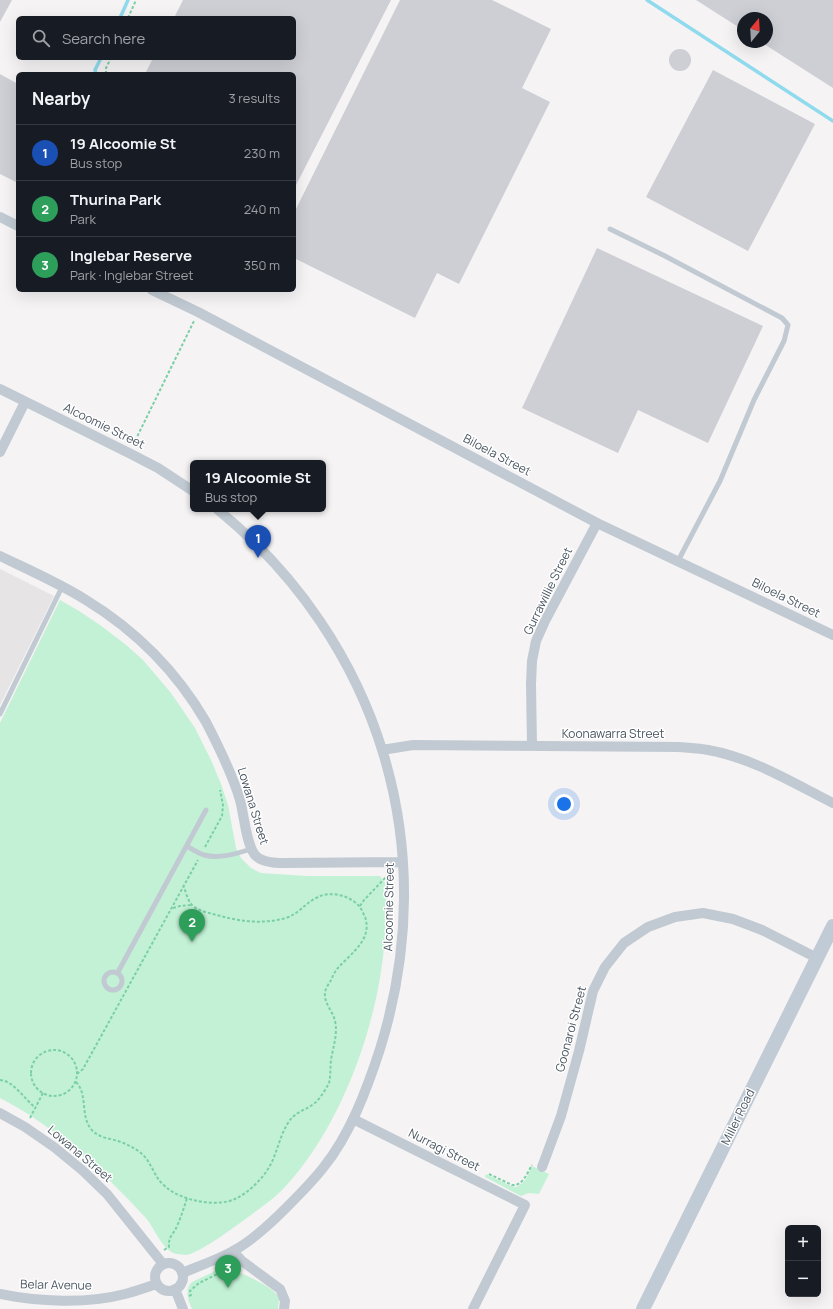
<!DOCTYPE html>
<html lang="en">
<head>
<meta charset="utf-8">
<style>
  body { margin:0; font-family:Manrope,sans-serif; background:#20242c; color:#f1f3f6 }
  .controls { position:absolute; right:12px; bottom:12px; display:grid; overflow:hidden; border-radius:6px; box-shadow:0 4px 16px #0002 }
  .controls button { width:36px; height:36px; display:grid; place-items:center; padding:0; border:0; border-bottom:1px solid #363941; background:#171b24; color:#f1f3f6; font:20px sans-serif }
  .compass { position:absolute; left:737px; top:12px; width:36px; height:36px; border-radius:50%; background:#171b24; box-shadow:0 4px 16px #0002; rotate:18deg }
  .you { position:absolute; left:564px; top:804px; width:14px; height:14px; margin:-10px; border:3px solid #fff; border-radius:50%; background:#1a73e8; box-shadow:0 0 0 6px #1a73e833 }
  .badge { display:grid; place-items:center; width:26px; height:26px; border-radius:50%; background:#1a73e8; color:#fff; font-size:13px; font-weight:700 }
  .pin { position:absolute; translate:-50% -33px; filter:drop-shadow(0 1px 2px #0008) }
  .pin::after { content:''; position:absolute; top:21px; width:14px; height:12px; background:inherit; clip-path:polygon(0 0,100% 0,50% 100%) }
  .popup { position:absolute; left:190px; top:460px; width:136px; height:52px; box-sizing:border-box; display:grid; place-content:center; border-radius:6px; background:#171b24; filter:drop-shadow(0 1px 3px #0005); font-size:13px; white-space:nowrap; color:#9ea1a6 }
  .popup b { font-size:15px; color:#f1f3f6 }
  .popup::after { content:''; position:absolute; left:50%; top:100%; margin-left:-8px; border:8px solid transparent; border-top-color:#171b24 }
  .list { margin:0; padding:0; list-style:none }
  h2 { display:flex; justify-content:space-between; align-items:center; height:52px; margin:0; padding:0 16px; font-size:17px }
  h2 small { font-size:13px; font-weight:400; color:#9ea1a6 }
  .list li { display:grid; grid-template-columns:26px 1fr auto; gap:12px; align-items:center; box-sizing:border-box; height:56px; padding:0 16px; border-top:1px solid #363941 }
  .list b { display:block; font-size:15px; white-space:nowrap }
  .list p { margin:0; font-size:13px; white-space:nowrap; color:#9ea1a6 }
  .list em { font-size:13px; font-style:normal; color:#9ea1a6 }
  .icon { flex:none; width:22px; height:22px; fill:none; stroke:currentColor; stroke-width:2; stroke-linecap:round; stroke-linejoin:round }
  .map { position:relative; flex:none; width:833px; height:1309px; overflow:hidden }
  .search { position:absolute; background:#171b24; box-shadow:0 4px 16px #0002; left:16px; top:16px; width:280px; height:44px; display:flex; align-items:center; gap:10px; box-sizing:border-box; padding:0 14px; border-radius:6px; color:#9ea1a6; font-size:15px }
  .panel { position:absolute; background:#171b24; box-shadow:0 4px 16px #0002; left:16px; top:72px; width:280px; height:220px; border-radius:6px }
  .map>svg:first-child { display:block }
</style>
</head>
<body>
<div class="map">
<svg width="833" height="1309" viewBox="0 0 833 1309">
  <rect width="100%" height="100%" fill="#f5f3f3"/>
  <path fill="#e6e4e5" d="M0,569l54,27 -54,109z"/>
  <path fill="#c3f1d5" d="M60,600l19,11 21,14 25,19 18,16 28,33 24,35 16,32 10,24 7,21 8,43 5,10 10,10 10,5 46,3h73l6,8c0,24 0,49 -3,73 -9,78 -45,174 -99,231 -12,13 -30,24 -44,35 -11,8 -41,30 -54,32 -2,0 -7,-1 -10,-1 -15,-5 -21,-26 -31,-37 -44,-47 -87,-89 -145,-119v-375z
    M532,1166l17,8 -10,20 -10,-1 -8,3 -36,-19 1,-3 25,12 5,1c10,-4 12,-12 16,-21z
    M224,1267l6,1c12,6 46,19 49,31 0,3 -1,7 -1,10h-86c-4,-9 -8,-19 0,-27z"/>
  <g fill="none" stroke-linecap="round" stroke-linejoin="round">
    <path stroke="#90daee" stroke-width="3.5" d="M647,0l186,121
      M120,18l8,-18
      M96,74l-1,-4 6,-12"/>
  </g>
  <path fill="#cdcfd5" d="M0,0h12l-12,22z
    M183,0h208l-97,189v-115h-149l8,-16h141v-40h-120z
    M400,0h92l59,29 -29,59 28,14 -91,182 -22,-11 -22,45 -121,-60v-45z
    M696,0h137v88l-72,-46h6v-24h-24v12z
    M669 60a11 11 0 1 1 22 0a11 11 0 1 1-22 0Z
    M713,70l102,54 -67,127 -102,-54z
    M0,74l18,10v99l-18,-9z
    M597,248l166,78 -55,117 -70,-33 -20,43 -96,-45z"/>
  <g fill="none" stroke-linecap="round" stroke-linejoin="round">
    <path stroke="#7ad0a6" stroke-width="2" stroke-dasharray="3 2" stroke-linecap="butt" d="M128,18l8,-18
      M106,74v-6l5,-10
      M133,445l61,-124
      M205,847l17,-31 1,-11 -3,-15
      M360,906l4,-6 24,-25
      M173,908l7,-2 12,-1
      M31 1073a23 23 0 1 1 46 0a23 23 0 1 1-46 0Z
      M77,1074l6,-5 115,-209
      M0,1080c14,1 24,19 36,28
      M76,1082c12,12 4,33 15,47 7,9 18,9 27,12 9,3 17,7 24,13 8,7 11,18 17,26 2,3 6,6 8,8 16,13 52,20 70,10 12,-6 24,-18 31,-29 9,-14 11,-32 20,-46 6,-11 19,-13 28,-21 5,-5 10,-13 13,-19 2,-8 1,-15 2,-23 2,-13 7,-26 4,-39 -2,-10 -11,-17 -10,-28 0,-4 3,-8 5,-11 2,-4 4,-9 7,-13 13,-15 36,-29 28,-52 -2,-4 -4,-10 -8,-13 -9,-9 -28,-13 -39,-7 -13,6 -18,16 -32,21 -25,7 -49,3 -73,-4 -7,-2 -15,-3 -21,-9 -4,-4 -6,-12 -8,-18
      M30,1118l13,-25
      M489,1174l23,11c11,1 15,-12 20,-20
      M164,1250l5,-3c-1,-11 5,-13 8,-21 4,-9 7,-18 10,-28
      M189,1296l2,-1 -1,-4 9,-8 31,-15"/>
    <path stroke="#c1cad2" stroke-width="5" d="M610,229l55,27 117,62 6,7 -4,16 -30,59 -34,81 -42,80
      M0,714l62,-127
      M187,846c5,3 11,7 17,9 15,4 32,-1 47,-6
      M104 981a9 9 0 1 1 18 0a9 9 0 1 1-18 0Z
      M118,972l88,-162"/>
    <path stroke="#c1cad2" stroke-width="10" d="M0,217l18,9
      M152,290l46,22 399,211 236,112
      M0,389l129,64 29,15 35,23
      M0,452l25,-50
      M0,556c29,14 59,27 86,44 49,30 91,72 120,122 13,25 26,51 34,78 4,14 6,44 15,55 6,7 19,8 28,8l120,-1
      M532,746l-1,-62 1,-23 4,-20 9,-20 52,-98
      M382,750l31,-5 265,2c10,1 20,1 30,3 45,8 85,33 125,53
      M0,1113l25,14 29,20 28,23 25,24 56,70
      M353,1119l172,86 -52,104
      M542,1167l19,-51 18,-65 14,-60 12,-24 19,-24 24,-16 27,-10 28,-4 30,6 29,11 55,28
      M233,1251l9,10 38,28 5,12 -1,8
      M155 1277a14 14 0 1 1 28 0a14 14 0 1 1-28 0Z
      M182,1273c17,-7 35,-13 51,-22 19,-10 37,-27 53,-43 13,-13 26,-26 37,-40 27,-33 44,-79 57,-119 63,-201 0,-407 -163,-540
      M175,1289l8,20
      M0,1294c38,8 87,10 125,0 11,-3 22,-7 32,-10"/>
    <path stroke="#c1cbd6" stroke-width="14" d="M643,1309l190,-383"/>
  </g>
  <g text-anchor="middle" stroke-width="3" stroke-linejoin="round" paint-order="stroke">
    <g font-size="12" fill="#4a5661" stroke="#fff">
      <text transform="translate(104 426) rotate(26)" y="4">Alcoomie Street</text>
      <text transform="translate(497 455) rotate(28)" y="4">Biloela Street</text>
      <text transform="translate(548 591) rotate(-64)" y="4">Gurrawillie Street</text>
      <text transform="translate(786 598) rotate(26)" y="4">Biloela Street</text>
      <text x="613" y="738">Koonawarra Street</text>
      <text transform="translate(253 806) rotate(73)" y="4">Lowana Street</text>
      <text transform="translate(389 907) rotate(-89)" y="4">Alcoomie Street</text>
      <text transform="translate(571 1029) rotate(-75)" y="4">Goonaroi Street</text>
      <text transform="translate(738 1117) rotate(-64)" y="4">Miller Road</text>
      <text transform="translate(444 1150) rotate(27)" y="4">Nurragi Street</text>
      <text transform="translate(80 1154) rotate(40)" y="4">Lowana Street</text>
      <text transform="translate(56 1285) rotate(1)" y="4">Belar Avenue</text>
    </g>
  </g>
</svg>
<div class="controls">
<button>+</button>
<button>−</button>
</div>
<svg class="compass" viewBox="-18 -18 36 36"><path d="M0-13l5 13h-10z" fill="#e53935"/><path d="M0 13l5-13h-10z" fill="#9ea1a6"/></svg>
<div class="you"></div>
<div class="pin badge" style="left:258px;top:558px;background:#1a4fb4">1</div>
<div class="popup"><b>19 Alcoomie St</b>Bus stop</div>
<div class="pin badge" style="left:192px;top:942px;background:#2e9e5b">2</div>
<div class="pin badge" style="left:228px;top:1288px;background:#2e9e5b">3</div>
<div class="search"><svg class="icon" aria-label="search" viewBox="0 0 24 24"><circle cx="10" cy="10" r="6"/><path d="M15 15l6 6"/></svg>Search here</div>
<section class="panel">
<h2>Nearby<small>3 results</small></h2>
<ul class="list">
<li><span class="badge" style="background:#1a4fb4">1</span><div><b>19 Alcoomie St</b><p>Bus stop</p></div><em>230 m</em></li>
<li><span class="badge" style="background:#2e9e5b">2</span><div><b>Thurina Park</b><p>Park</p></div><em>240 m</em></li>
<li><span class="badge" style="background:#2e9e5b">3</span><div><b>Inglebar Reserve</b><p>Park · Inglebar Street</p></div><em>350 m</em></li>
</ul>
</section>
</div>
</body>
</html>
